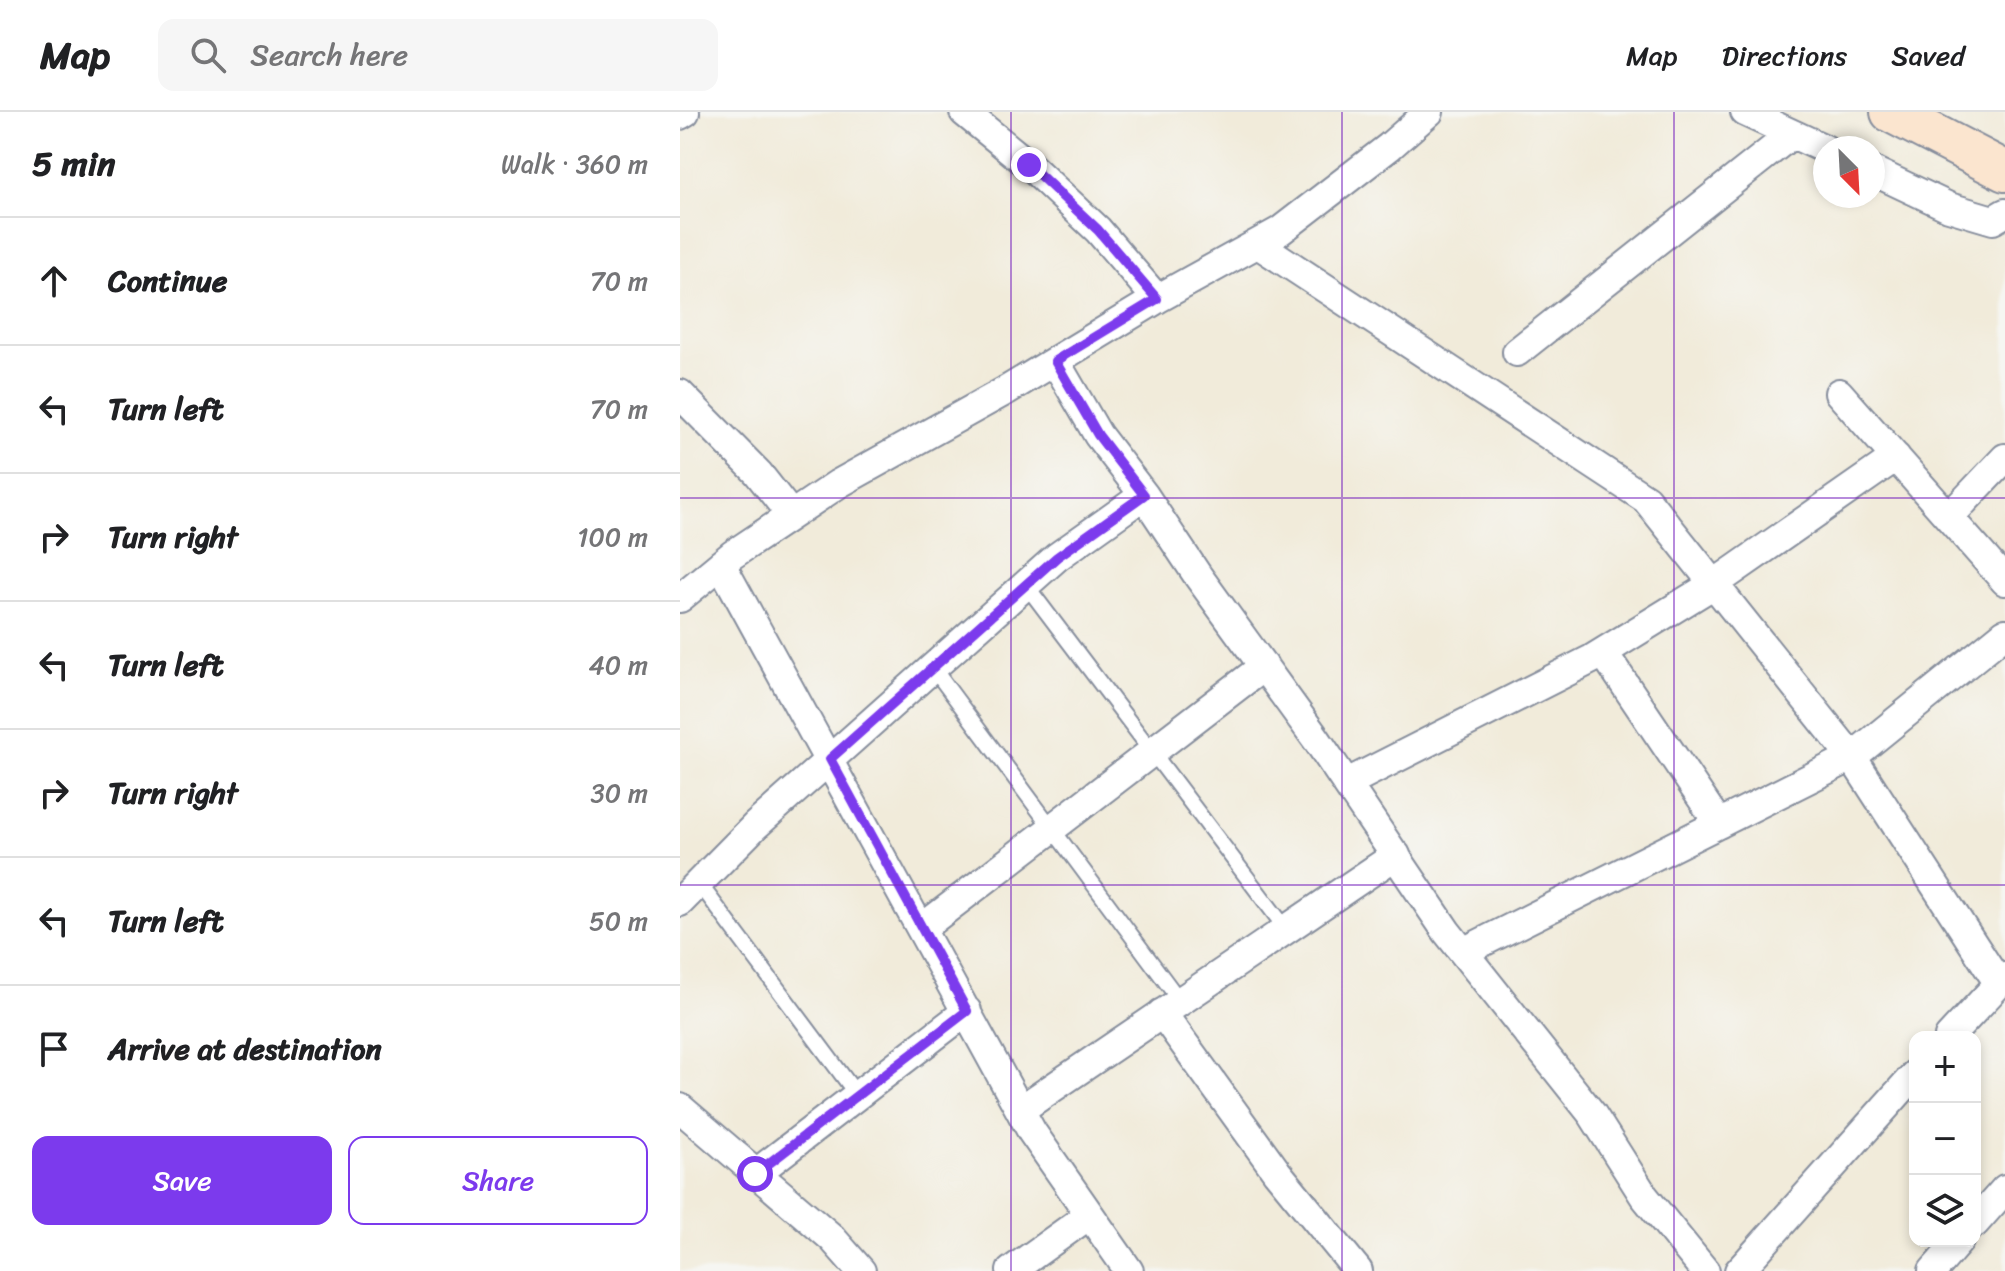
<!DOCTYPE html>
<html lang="en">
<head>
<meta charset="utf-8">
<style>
  body { margin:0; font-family:Sriracha,sans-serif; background:#f6f6f6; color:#202124 }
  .controls { position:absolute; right:24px; bottom:24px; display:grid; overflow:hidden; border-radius:16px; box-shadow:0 4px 12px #0003 }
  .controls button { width:72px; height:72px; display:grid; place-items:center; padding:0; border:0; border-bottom:2px solid #e0e0e0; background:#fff; color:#202124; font:40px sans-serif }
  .compass { position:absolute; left:1133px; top:24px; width:72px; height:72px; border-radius:50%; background:#fff; box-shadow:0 4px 12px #0003; rotate:156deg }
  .stop { position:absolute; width:24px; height:24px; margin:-18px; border:6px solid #7c3aed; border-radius:50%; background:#fff }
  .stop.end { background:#7c3aed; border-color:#fff; box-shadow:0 2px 8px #0008 }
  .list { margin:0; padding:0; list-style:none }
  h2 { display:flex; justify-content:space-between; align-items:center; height:104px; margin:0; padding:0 32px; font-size:34px }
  h2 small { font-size:26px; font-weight:400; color:#757577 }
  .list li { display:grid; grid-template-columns:52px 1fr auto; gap:24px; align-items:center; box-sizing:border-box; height:128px; padding:0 32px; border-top:2px solid #e0e0e0 }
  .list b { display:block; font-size:30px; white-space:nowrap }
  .list em { font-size:26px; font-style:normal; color:#757577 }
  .actions { display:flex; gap:16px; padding:24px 32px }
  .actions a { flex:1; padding:18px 0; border:2px solid #7c3aed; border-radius:16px; text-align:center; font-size:28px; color:#7c3aed }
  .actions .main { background:#7c3aed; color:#fff }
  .icon { flex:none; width:44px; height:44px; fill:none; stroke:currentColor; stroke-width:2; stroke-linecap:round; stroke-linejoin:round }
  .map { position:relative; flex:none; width:1325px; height:1159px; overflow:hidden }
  header { display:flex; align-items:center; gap:48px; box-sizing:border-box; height:112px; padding:0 40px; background:#fff; border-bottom:2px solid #e0e0e0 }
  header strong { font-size:38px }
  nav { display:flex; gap:44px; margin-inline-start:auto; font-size:28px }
  .search { width:560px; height:72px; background:#f6f6f6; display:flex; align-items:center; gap:20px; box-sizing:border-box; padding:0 28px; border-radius:16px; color:#757577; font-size:30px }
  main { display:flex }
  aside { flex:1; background:#fff }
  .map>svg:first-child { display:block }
</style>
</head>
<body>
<header>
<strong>Map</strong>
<div class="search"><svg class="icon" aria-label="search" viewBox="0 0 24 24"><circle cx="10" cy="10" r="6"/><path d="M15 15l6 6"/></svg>Search here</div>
<nav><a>Map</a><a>Directions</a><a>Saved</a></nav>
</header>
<main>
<aside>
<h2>5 min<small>Walk · 360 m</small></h2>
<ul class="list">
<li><svg class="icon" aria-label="ahead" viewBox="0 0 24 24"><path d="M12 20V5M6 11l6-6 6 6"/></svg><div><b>Continue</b></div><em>70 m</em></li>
<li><svg class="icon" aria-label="left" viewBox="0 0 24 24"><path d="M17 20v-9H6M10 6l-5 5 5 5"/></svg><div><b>Turn left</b></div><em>70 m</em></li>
<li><svg class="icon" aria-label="right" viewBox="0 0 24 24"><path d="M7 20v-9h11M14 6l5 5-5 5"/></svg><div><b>Turn right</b></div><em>100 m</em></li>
<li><svg class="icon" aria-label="left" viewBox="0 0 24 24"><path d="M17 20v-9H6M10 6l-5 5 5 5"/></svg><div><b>Turn left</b></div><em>40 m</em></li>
<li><svg class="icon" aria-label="right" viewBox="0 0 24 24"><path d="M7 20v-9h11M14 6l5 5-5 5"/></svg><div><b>Turn right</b></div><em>30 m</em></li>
<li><svg class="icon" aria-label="left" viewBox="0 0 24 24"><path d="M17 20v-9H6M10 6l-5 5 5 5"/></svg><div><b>Turn left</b></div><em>50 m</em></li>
<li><svg class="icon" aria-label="arrive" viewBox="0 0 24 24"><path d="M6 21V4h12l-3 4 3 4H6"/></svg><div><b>Arrive at destination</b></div></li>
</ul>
<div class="actions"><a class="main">Save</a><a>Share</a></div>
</aside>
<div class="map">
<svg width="1325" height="1159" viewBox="0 0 1325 1159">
  <rect width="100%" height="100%" fill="#f6f6f2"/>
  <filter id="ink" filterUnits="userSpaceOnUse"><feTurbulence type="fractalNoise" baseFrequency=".0125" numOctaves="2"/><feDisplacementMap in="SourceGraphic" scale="16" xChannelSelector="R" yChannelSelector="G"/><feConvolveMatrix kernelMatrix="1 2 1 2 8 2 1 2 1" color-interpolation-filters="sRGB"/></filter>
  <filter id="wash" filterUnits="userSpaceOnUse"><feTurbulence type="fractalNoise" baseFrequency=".006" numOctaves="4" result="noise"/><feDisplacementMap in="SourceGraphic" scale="32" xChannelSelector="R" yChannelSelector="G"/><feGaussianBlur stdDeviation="1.8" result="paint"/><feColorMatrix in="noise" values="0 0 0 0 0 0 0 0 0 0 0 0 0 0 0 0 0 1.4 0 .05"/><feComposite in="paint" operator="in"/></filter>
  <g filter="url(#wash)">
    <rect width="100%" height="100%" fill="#f1ebda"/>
  </g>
  <g filter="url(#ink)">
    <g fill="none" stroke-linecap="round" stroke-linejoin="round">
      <g stroke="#868d9c" stroke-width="18">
        <path id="service" d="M346,473l260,344
          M253,556l247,333
          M19,771l158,212"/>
      </g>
      <g stroke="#868d9c" stroke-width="32">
        <path id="minor" d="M284,0l65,53 69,65 59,69
          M1065,0l80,37
          M0,3l5,-3
          M1193,59l76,36 44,13 12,-7
          M578,132l388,255 206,258 147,227
          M837,240l275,-218
          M375,249l43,74 46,60 54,81 119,164 130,192 145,182 52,82 61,75
          M1159,281l166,188
          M0,282l78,79 33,42
          M1269,405l56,-59
          M41,452l311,568 97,139
          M0,486l52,-43 106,-71 169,-94 150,-91 123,-68 109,-84 40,-35
          M923,540l116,172
          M667,671l245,-124 122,-75 182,-127
          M0,790l75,-76 302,-269 87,-62
          M242,816l342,-262
          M783,840l389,-195 153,-124
          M482,901l115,159 81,99
          M1269,925l56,-60
          M0,996l152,130 29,33
          M340,998l376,-255
          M75,1062l212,-163
          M1295,1111l30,-34
          M331,1159l78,-56
          M1059,1159l176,-197
          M1253,1159l26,-30"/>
      </g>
      <g stroke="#868d9c" stroke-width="44">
        <path id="secondary" d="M1211,0l114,59"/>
      </g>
      <use href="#service" stroke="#fff" stroke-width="14"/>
      <use href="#minor" stroke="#fff" stroke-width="28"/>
      <use href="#secondary" stroke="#fbe5cf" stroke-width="40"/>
    </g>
  </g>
  <g fill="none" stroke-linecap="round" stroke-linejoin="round" filter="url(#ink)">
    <path stroke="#7c3aed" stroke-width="10" d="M75,1062l212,-163 -137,-252 227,-202 87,-62 -46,-60 -43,-74 102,-62 -59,-69 -69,-65"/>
  </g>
  <path fill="none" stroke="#7b2cbf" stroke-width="2" stroke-opacity="0.55" d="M331,0v1159M662,0v1159M994,0v1159M0,386h1325M0,773h1325"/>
</svg>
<div class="controls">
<button>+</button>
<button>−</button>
<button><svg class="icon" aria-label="layers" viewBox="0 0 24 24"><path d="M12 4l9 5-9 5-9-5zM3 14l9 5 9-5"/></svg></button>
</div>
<svg class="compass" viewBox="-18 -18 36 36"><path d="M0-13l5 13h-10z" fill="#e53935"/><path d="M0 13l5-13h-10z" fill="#757577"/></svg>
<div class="stop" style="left:75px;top:1062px"></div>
<div class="stop end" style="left:349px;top:53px"></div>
</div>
</main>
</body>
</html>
